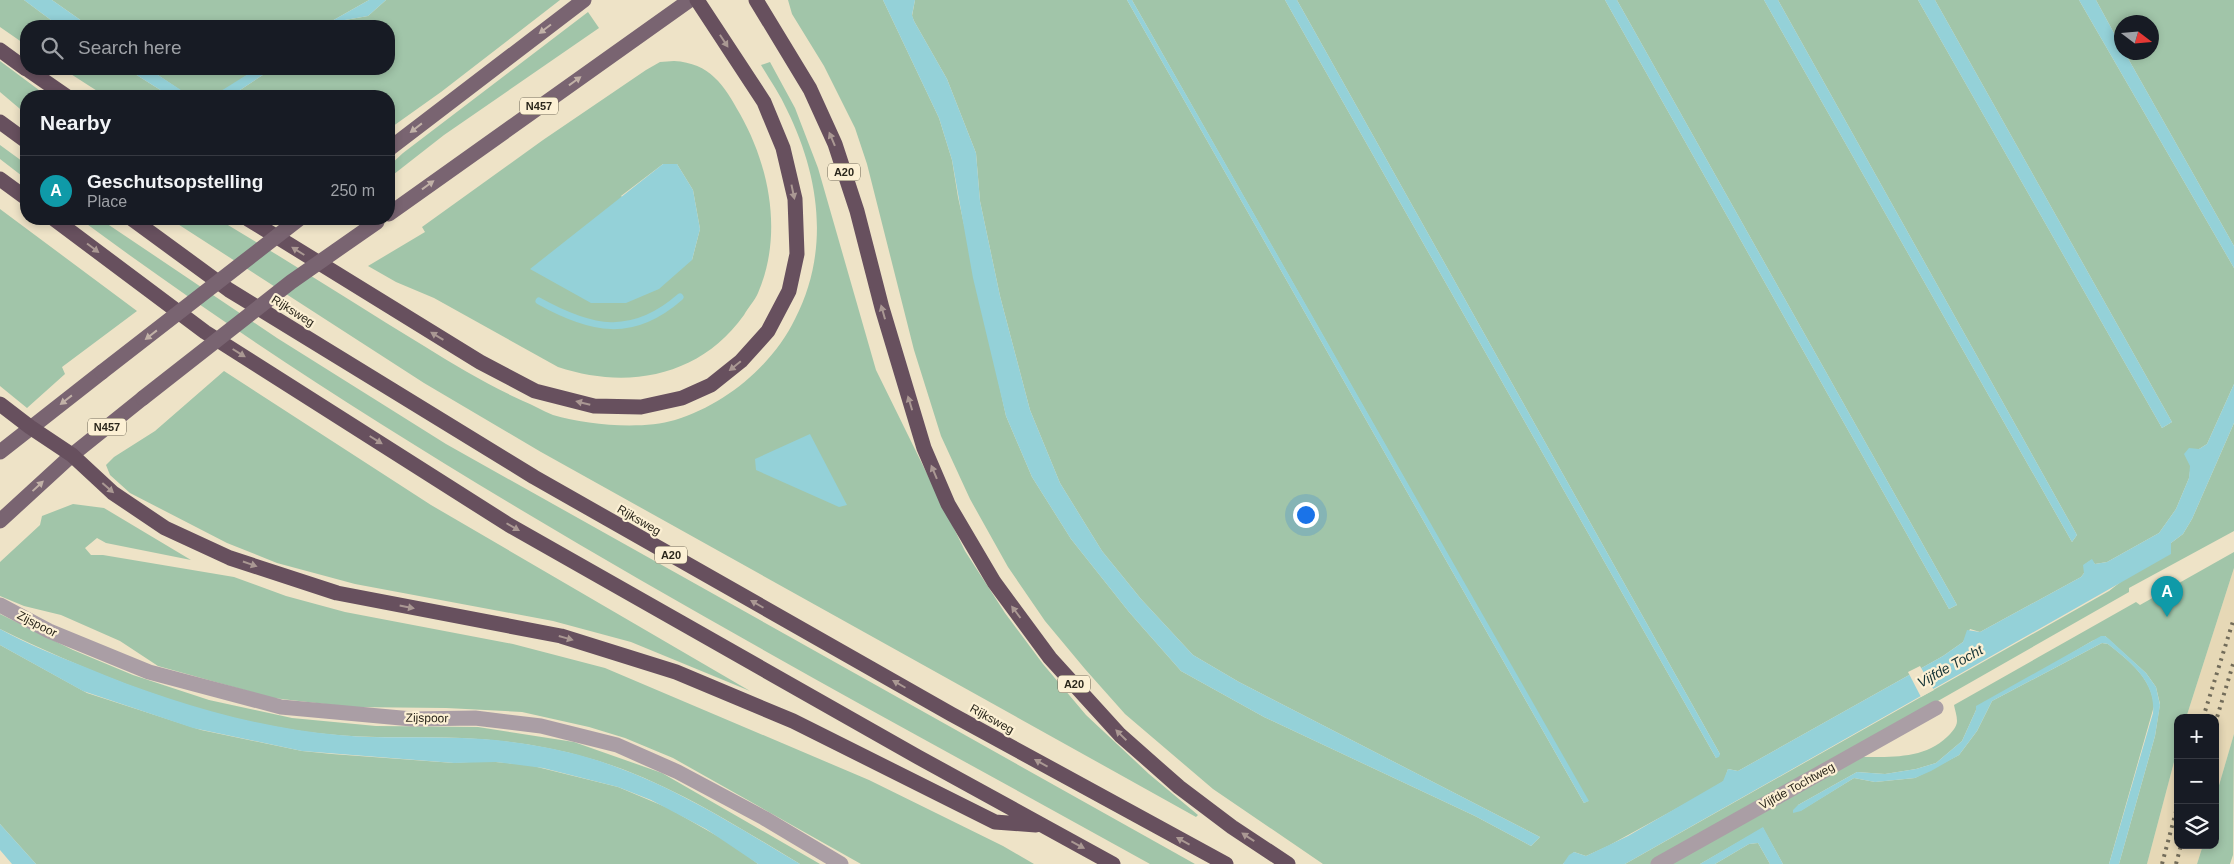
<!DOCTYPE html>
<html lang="en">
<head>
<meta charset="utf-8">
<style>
  body { margin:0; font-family:Arial,sans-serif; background:#20242c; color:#f1f3f6 }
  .controls { position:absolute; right:15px; bottom:15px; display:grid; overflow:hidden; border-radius:10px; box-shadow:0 2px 8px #0003 }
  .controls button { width:45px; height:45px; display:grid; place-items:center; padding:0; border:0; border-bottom:1px solid #363941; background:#171b24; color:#f1f3f6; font:25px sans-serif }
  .compass { position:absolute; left:2114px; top:15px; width:45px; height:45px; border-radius:50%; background:#171b24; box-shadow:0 2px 8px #0003; rotate:106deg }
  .you { position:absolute; left:1305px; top:514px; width:18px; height:18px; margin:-12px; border:4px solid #fff; border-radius:50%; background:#1a73e8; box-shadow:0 0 0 8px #1a73e833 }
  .badge { display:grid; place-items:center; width:32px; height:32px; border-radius:50%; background:#b45309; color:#fff; font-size:16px; font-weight:700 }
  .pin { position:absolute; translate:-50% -41px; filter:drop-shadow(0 1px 2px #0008) }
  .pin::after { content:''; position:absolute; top:26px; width:18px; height:15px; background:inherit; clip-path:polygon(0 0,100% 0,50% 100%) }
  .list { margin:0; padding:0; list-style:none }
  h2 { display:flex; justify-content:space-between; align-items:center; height:65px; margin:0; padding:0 20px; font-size:21px }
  h2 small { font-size:16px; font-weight:400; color:#9ea1a6 }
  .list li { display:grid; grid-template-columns:32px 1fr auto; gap:15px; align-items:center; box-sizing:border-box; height:70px; padding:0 20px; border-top:1px solid #363941 }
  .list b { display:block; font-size:19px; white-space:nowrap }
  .list p { margin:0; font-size:16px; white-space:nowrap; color:#9ea1a6 }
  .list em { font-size:16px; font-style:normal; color:#9ea1a6 }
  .icon { flex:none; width:28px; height:28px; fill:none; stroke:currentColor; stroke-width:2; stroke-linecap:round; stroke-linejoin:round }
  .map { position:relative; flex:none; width:2234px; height:864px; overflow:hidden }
  .search { position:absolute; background:#171b24; box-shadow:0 2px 8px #0003; left:20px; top:20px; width:375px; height:55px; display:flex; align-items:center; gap:12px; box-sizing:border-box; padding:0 18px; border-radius:20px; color:#9ea1a6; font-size:19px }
  .panel { position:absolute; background:#171b24; box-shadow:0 2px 8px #0003; left:20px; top:90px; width:375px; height:135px; border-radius:20px }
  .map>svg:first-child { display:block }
</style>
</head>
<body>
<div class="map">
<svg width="2234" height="864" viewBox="0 0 2234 864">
  <rect width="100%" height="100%" fill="#eee3c7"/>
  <path fill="#e6d8b6" d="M2234,568v166l-19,65v-81h-29z
    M2178,747v98h25l-6,19h-50z"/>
  <path fill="#a1c5a9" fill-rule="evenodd" d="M0,0h24l35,26h-33v19l-26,-18z
    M52,0h317l-46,26h-234z
    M386,0h174l-119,92 -52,37v-33h-158l41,-27h117v-43h-52l8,-6 23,-4z
    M788,0h95l56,118 13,42 6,37 48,219 26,61 39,62 58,73 52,59 83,46 211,99 56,30 9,-9 -301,-155 -46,-27 -52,-56 -39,-48 -42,-68 -30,-73 -30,-114 -20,-95 -4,-48 -29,-74 -33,-58 -2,-5 3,-16h212l457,803 4,-2 -456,-801h153l431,758 4,-4 -423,-754h308l344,609 8,-4 -340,-605h147l308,542 5,-7 -299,-535h140l244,428 10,-6 -237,-422h144l155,268v116l-27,60 -8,5h-6l-4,29 -13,31 -17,24 -52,29 -12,2 -4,-4 -7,5v8l-3,4 -101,55 -10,-3 -7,13 -20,14 -205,115 -10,-2 -4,12 -23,14 -93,51 -22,10 -12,-4 -11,12h-240l-110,-75 -88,-75 -40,-45 -40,-48 -37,-54 -38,-68 -29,-63 -27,-86 -47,-186 -12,-36 -31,-62 -32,-52z
    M2096,0h138v246l-109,-193 27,-1v-30h-30l-1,24z
    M588,12l11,16 -155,107 -55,43v-12l14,-13z
    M0,61l47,35h-21v18l-26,-22z
    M674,61c36,2 50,24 66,53 30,53 43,121 18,179 -3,7 -10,15 -14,22 -44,62 -117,75 -186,52l-124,-69 -38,-16 -28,-16 57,-34 -3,-5 121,-87 103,-70 14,-8zM663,164h14l16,26 7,39 -8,31 -71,-64z
    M770,62l25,46 23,60 58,202 89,181 40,62 38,51 43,51 63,59 49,41 -2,2 -655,-365 -117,-69 -254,-164h48c69,41 137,85 206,127 32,20 64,39 99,55 10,4 20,10 30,14 34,10 88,15 122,5 50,-15 97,-54 120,-101 35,-68 25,-142 -8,-209 -7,-16 -17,-30 -26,-45z
    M63,69h64l43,27h-65z
    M149,69h107c-20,13 -45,36 -70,25z
    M0,145l26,19v15l-26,-20z
    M0,209l137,102 -75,56 3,7 -38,34 -27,-22z
    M80,219h20l177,119 169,106 749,420h-45c-364,-202 -734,-396 -1070,-645z
    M224,371l207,134 319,186 -119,-49 -78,-21 -198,-37 -78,-21 -50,-20 -97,-50 -20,-18 -4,-10 8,-8 41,-26z
    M2234,423v108l-105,57v4l-477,272h-27l484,-273 62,-48 12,-9 9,-15z
    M73,504l31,4 87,52 -85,-17 -9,-5 -12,10 6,7h12l131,22 52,19 59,16 168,32 92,24 264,112 134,66 31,18h-173l-188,-106 -48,-20 -36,-11 -67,-15 -76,-4 -95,-1 -78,-9 -115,-32 -38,-25 -59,-26 -37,-9 -24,-10v-34l40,-37 2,-9z
    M2234,552v16l-48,150h-8v29l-31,117h-28l36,-128 5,-32 -4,-17 -10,-14 -41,-37 -13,5 -116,69 -14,31 -26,22 -20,6 -31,5 -28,-2 -59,33 2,6 54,-33 21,4 40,-4 44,-23 18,-24 15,-30 110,-58 6,1c20,16 44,34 46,62l-45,158h-326l-20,-36 -63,36h-29l190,-107c30,0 63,2 86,-20 4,-4 10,-10 10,-16 0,-5 -2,-11 -3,-16l182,-103 4,3z
    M0,614l73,36 60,25 76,25 83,18 84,8 102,1 96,15 88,31 158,91h-20c-67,-40 -136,-85 -212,-106 -41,-12 -84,-18 -126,-20 -45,-2 -91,1 -136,-4 -115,-12 -223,-55 -326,-105z
    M0,645l87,48 114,37 101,21 30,3 122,9 30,-2 45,4 89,22 50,21 65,37 25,19h-722l-36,-40z
    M2234,734l-1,121 -3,9h-33l6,-19h12v-46z
    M1758,843l12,21h-55l34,-20z"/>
  <path fill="#94d1d8" d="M24,0h28l37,26h-30z
    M369,0h17l-18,16 -23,4 -8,6h-14z
    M883,0h32l-3,15 2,6 33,58 29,74 4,48 20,95 30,114 30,73 42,68 39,48 52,56 46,27 301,155 -9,9 -56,-30 -211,-99 -83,-46 -52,-59 -58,-73 -39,-62 -26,-61 -33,-138 -21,-118 -13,-42z
    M1127,0h5l457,801 -5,2z
    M1285,0h12l423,754 -1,3 -3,1z
    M1605,0h12l340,605 -8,4z
    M1764,0h14l299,535 -5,7z
    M1918,0h17l237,422 -10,6z
    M2079,0h17l25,46 1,6 3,1 109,193v22z
    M127,69h22l41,27h-20z
    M256,69h16l-41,27h-18z
    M663,164h14l16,26 7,39 -8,31 -33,29 -33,14h-35l-61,-34z
    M2234,384v39l-42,96 -9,15 -12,9v11l-546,310h-62l6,-9 5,-3 12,4 42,-20 95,-55 5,-12 10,2 205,-115 20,-14 4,-12 13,2 101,-55 3,-4 -1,-8 9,-6 3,5 12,-2 52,-29 17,-24 13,-31 1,-12 -6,-12 5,-6 10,1 8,-5z
    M810,434l37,71 -8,2 -83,-37 -1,-11z
    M0,629c27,15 57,27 85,38 81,34 166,60 254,68 41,4 82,1 123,3 35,1 71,6 105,14 85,20 159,68 233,112h-42l-52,-35 -55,-29 -33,-13 -75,-19 -47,-6 -42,1 -152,-12 -109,-23 -110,-37 -83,-46z
    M2101,636h4l4,3 37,34 10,14 4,18 -5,31 -36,128h-10l44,-151c3,-32 -23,-51 -45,-69l-6,-1 -110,58 -15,30 -18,24 -28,16 -16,7 -40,4 -21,-4 -53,33 -8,2v-3l5,-5 59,-33 28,2 31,-5 20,-6 26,-22 14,-31v-4z
    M0,824l36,40h-24l-12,-14z
    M1763,827l20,37h-13l-12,-21 -9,1 -34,20h-15z"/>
  <path fill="#eee3c7" d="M1920,666l14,24 -13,7 -13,-25z"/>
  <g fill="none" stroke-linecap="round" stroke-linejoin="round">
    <path stroke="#94d1d8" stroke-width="7" d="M539,301c52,29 93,38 141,-4"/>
    <path stroke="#aa9ea5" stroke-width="15" d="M0,605l49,26 100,41 132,35 131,12 63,-1 66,8 76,19 61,27 86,46 77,46
      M1658,864l278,-156"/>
    <path stroke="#796471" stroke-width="15" d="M389,149l195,-149
      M389,214l301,-214
      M0,452l102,-80
      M0,521l72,-66 71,-57"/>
    <path stroke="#67505e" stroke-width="15" d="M756,0l54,89 25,55 22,67 25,97 42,140 24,56 46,78 56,76 70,77 59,52 53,40 56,37
      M0,50l26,19
      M27,69l39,27
      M0,122l26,19
      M0,179l26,19
      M54,219l151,113 304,193 409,232 195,107
      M132,219l97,71 305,187 417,237 275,150
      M248,219l232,143 55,29 59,15 47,1 41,-9 29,-13 30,-24 27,-30 21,-40 8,-37 -2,-55 -12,-51 -19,-46 -67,-102
      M0,404l30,23 42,28 41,38 52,35 65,30 107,35 224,43 115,36 117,49 202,101 41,3"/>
    <path stroke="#726c5a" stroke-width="4" stroke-dasharray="2.5 5" stroke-linecap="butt" d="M2203,718l31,-100
      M2215,724l19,-63
      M2162,864l16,-60
      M2176,864l5,-19"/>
    <path stroke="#796471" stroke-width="15" d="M102,372l197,-153
      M143,398l148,-116 86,-60"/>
  </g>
  <defs><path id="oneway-solid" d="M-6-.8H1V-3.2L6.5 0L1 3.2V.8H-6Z" transform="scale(1.25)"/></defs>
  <g fill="#c1b1a7">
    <use href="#oneway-solid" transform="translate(545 29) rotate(143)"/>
    <use href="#oneway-solid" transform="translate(575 81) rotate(-36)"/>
    <use href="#oneway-solid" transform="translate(416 128) rotate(142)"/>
    <use href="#oneway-solid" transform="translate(428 185) rotate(-36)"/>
    <use href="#oneway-solid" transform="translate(151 335) rotate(142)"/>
    <use href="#oneway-solid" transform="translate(66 400) rotate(142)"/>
    <use href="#oneway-solid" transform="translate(38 486) rotate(-43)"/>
  </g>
  <g fill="#aa9893">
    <use href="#oneway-solid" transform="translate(724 41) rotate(57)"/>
    <use href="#oneway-solid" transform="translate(832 139) rotate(-113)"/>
    <use href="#oneway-solid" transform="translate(793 192) rotate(78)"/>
    <use href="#oneway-solid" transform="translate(93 248) rotate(37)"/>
    <use href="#oneway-solid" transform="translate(298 251) rotate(-148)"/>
    <use href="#oneway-solid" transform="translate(883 312) rotate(-106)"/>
    <use href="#oneway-solid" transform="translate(437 336) rotate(-149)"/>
    <use href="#oneway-solid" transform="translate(239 353) rotate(32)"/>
    <use href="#oneway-solid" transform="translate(735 366) rotate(141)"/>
    <use href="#oneway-solid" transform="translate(583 403) rotate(-166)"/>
    <use href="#oneway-solid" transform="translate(910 403) rotate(-107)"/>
    <use href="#oneway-solid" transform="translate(376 440) rotate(32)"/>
    <use href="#oneway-solid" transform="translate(934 472) rotate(-113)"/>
    <use href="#oneway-solid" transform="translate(108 488) rotate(41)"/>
    <use href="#oneway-solid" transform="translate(513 527) rotate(30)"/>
    <use href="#oneway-solid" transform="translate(250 564) rotate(19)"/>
    <use href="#oneway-solid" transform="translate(757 604) rotate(-150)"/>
    <use href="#oneway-solid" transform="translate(407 607) rotate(11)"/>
    <use href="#oneway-solid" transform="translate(1016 612) rotate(-127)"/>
    <use href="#oneway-solid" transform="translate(566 638) rotate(16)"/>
    <use href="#oneway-solid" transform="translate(899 684) rotate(-150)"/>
    <use href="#oneway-solid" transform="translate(1121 735) rotate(-136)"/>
    <use href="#oneway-solid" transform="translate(1041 763) rotate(-151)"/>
    <use href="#oneway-solid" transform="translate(1248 837) rotate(-147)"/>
    <use href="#oneway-solid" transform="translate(1183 841) rotate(-151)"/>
    <use href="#oneway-solid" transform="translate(1078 845) rotate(28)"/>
  </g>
  <g text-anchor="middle" stroke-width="4.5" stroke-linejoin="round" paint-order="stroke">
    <g fill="#fcf0d4" stroke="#6a6353" stroke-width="1">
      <rect x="520" y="97.5" width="38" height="17" rx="4"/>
      <rect x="828" y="163.5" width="32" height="17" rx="4"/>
      <rect x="88" y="418.5" width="38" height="17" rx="4"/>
      <rect x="655" y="546.5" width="32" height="17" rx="4"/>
      <rect x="1058" y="675.5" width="32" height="17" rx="4"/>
    </g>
    <g font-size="11" font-weight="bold" fill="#2b271c">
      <text x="539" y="110">N457</text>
      <text x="844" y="176">A20</text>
      <text x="107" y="431">N457</text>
      <text x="671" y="559">A20</text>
      <text x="1074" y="688">A20</text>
    </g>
    <g font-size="12" fill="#2b271c" stroke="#fcf0d4">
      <text transform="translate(293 311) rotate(32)" y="4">Rijksweg</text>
      <text transform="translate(639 520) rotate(30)" y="4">Rijksweg</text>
      <text transform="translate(37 624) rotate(27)" y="4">Zijspoor</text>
      <text transform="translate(427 718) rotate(1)" y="4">Zijspoor</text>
      <text transform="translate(992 719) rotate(29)" y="4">Rijksweg</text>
      <text transform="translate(1797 786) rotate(-29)" y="4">Vijfde Tochtweg</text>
    </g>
    <g font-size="14" font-style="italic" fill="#153437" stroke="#fcf0d4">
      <text transform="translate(1950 666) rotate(-29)" y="5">Vijfde Tocht</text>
    </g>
  </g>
</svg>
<div class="controls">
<button>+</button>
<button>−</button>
<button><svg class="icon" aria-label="layers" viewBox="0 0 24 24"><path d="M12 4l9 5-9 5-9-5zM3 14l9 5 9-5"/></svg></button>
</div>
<svg class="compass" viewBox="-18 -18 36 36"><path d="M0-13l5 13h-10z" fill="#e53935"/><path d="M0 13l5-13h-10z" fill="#9ea1a6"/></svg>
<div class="you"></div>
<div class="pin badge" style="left:2167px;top:617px;background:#0f9aa8">A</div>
<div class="search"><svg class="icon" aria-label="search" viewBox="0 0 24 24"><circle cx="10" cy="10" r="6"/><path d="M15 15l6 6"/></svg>Search here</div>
<section class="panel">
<h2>Nearby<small></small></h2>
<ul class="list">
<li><span class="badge" style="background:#0f9aa8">A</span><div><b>Geschutsopstelling</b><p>Place</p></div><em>250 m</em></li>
</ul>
</section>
</div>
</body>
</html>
